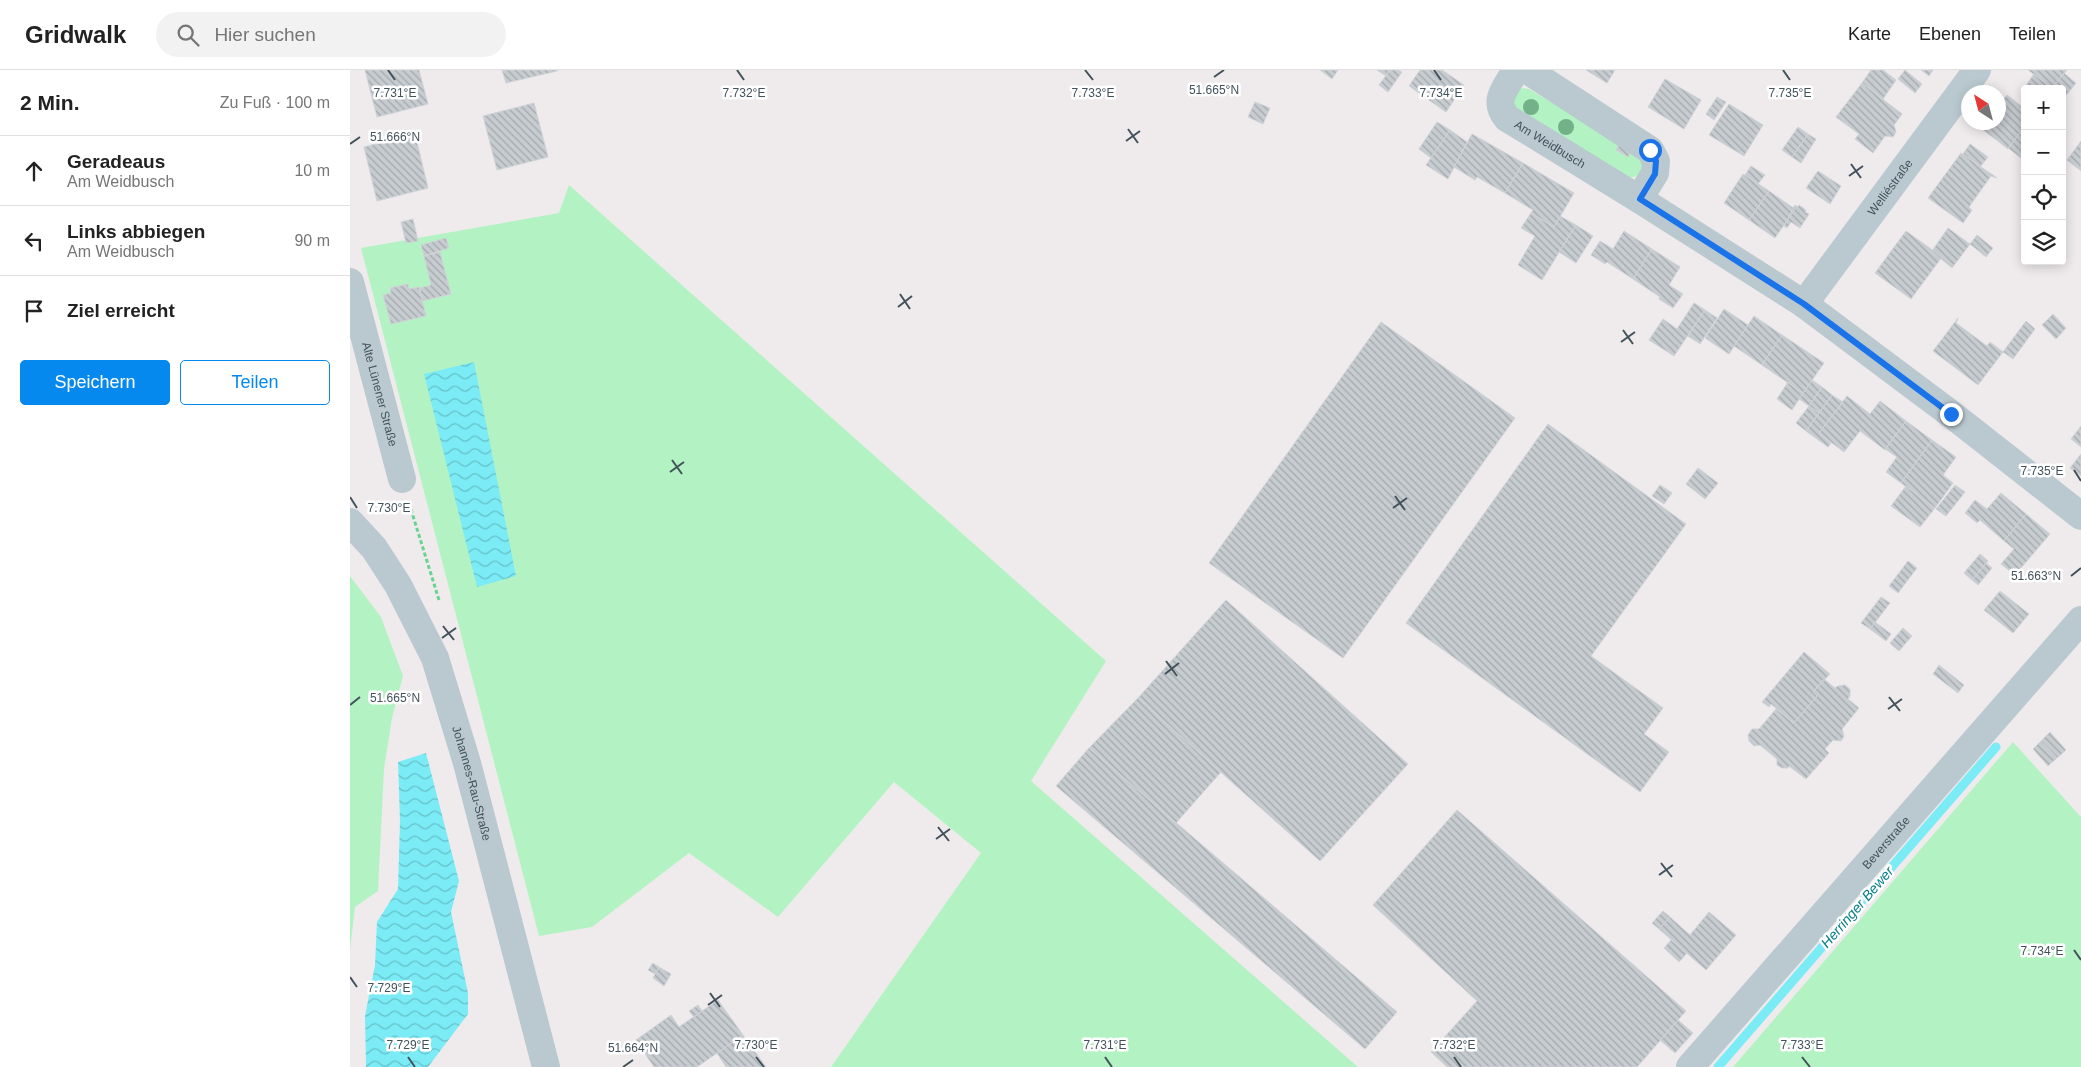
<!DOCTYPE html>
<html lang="de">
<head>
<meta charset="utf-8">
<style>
  body { margin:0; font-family:Helvetica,sans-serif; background:#f2f2f2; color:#222 }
  .controls { position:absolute; right:15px; top:15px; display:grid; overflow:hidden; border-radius:5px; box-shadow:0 2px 12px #0003 }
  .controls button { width:45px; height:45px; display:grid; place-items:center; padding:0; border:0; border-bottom:1px solid #e0e0e0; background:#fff; color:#222; font:25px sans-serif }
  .compass { position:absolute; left:1611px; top:15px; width:45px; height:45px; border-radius:50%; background:#fff; box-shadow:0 2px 12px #0003; rotate:324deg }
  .stop { position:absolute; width:15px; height:15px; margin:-11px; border:4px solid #1a73e8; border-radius:50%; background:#fff }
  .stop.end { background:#1a73e8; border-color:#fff; box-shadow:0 1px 5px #0008 }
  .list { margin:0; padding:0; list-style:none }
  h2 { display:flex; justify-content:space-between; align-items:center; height:65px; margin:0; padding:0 20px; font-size:21px }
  h2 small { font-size:16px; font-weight:400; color:#767676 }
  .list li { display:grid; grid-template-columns:32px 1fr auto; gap:15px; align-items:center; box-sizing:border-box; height:70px; padding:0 20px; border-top:1px solid #e0e0e0 }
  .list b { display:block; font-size:19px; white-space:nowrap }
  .list p { margin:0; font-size:16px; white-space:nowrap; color:#767676 }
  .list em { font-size:16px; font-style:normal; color:#767676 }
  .actions { display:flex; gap:10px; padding:15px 20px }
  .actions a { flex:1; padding:11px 0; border:1px solid #0689ee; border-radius:5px; text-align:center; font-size:18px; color:#0689ee }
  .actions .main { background:#0689ee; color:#fff }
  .icon { flex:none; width:28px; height:28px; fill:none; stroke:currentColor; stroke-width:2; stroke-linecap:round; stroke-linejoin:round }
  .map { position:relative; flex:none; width:1731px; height:997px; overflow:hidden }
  header { display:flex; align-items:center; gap:30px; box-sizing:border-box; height:70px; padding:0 25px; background:#fff; border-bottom:1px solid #e0e0e0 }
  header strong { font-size:24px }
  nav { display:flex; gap:28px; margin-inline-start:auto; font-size:18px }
  .search { width:350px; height:45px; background:#f2f2f2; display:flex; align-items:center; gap:12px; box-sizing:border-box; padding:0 18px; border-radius:28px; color:#767676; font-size:19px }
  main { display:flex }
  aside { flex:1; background:#fff }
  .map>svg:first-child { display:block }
</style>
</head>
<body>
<header>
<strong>Gridwalk</strong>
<div class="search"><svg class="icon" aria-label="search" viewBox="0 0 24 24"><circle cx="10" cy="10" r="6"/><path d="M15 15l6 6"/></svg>Hier suchen</div>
<nav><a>Karte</a><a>Ebenen</a><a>Teilen</a></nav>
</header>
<main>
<aside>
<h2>2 Min.<small>Zu Fuß · 100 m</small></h2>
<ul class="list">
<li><svg class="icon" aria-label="ahead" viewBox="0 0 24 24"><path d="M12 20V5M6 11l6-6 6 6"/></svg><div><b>Geradeaus</b><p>Am Weidbusch</p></div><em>10 m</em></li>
<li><svg class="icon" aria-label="left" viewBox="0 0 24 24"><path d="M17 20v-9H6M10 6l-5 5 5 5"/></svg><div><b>Links abbiegen</b><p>Am Weidbusch</p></div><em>90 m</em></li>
<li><svg class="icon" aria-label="arrive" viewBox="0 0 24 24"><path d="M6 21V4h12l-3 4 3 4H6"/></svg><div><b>Ziel erreicht</b></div></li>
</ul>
<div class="actions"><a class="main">Speichern</a><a>Teilen</a></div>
</aside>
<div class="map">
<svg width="1731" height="997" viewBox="0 0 1731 997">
  <defs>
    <pattern id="water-waves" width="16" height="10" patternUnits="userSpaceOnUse" patternTransform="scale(1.25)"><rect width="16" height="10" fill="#7bebf5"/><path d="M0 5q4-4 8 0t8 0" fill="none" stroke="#66c1c9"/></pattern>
    <pattern id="building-back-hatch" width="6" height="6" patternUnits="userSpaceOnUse" patternTransform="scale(1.25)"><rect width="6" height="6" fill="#c7ccd1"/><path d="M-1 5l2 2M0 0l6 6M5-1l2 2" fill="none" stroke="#a3a8ad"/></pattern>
  </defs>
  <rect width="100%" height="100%" fill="#efebec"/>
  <path fill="#b3f3c3" d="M1173,18l6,1 105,63 9,11c-2,11 -6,15 -17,15l-110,-67 -3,-16 4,-5z
    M219,115l537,476 -75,120 327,286h-527l150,-214 -87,-71 -116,135 -89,-64 -97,74 -53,9 -178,-688 198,-35z
    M0,506l31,41 22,59 -11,42 -8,51 -6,122 -23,16 -5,43z
    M1663,672l68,75v250h-348z"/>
  <path fill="url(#water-waves)" d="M124,292l42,214 -39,11 -53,-213z
    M76,683l33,128 -8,31 17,81v21l-40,53h-62l-1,-51 10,-51 2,-43 21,-33 2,-68 -2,-59z"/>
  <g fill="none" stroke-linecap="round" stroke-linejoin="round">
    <path stroke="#7bebf5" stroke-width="9" d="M1368,997l278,-320"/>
  </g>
  <path fill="url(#building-back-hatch)" stroke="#cfd3d8" d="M15,0h54l9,34 -51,13z
    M152,0h55v1l-51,12z
    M970,0h18l-6,9z
    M1027,0h13l-4,6z
    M1040,0h8l4,2 -14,20 -9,-7z
    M1070,0h22l22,15 -18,27 -37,-26z
    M1236,0h29l-8,13z
    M1521,0h12l13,10 -13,19 -21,-16z
    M1555,0l17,14 -7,9 -17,-14z
    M1571,0h12l-4,6z
    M1678,0h39l-15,18z
    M1714,3l12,10 -12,15 -2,-9 -10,-1z
    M1684,4l18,14v1h-24l-3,-2z
    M1315,9l36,21 -17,29 -36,-22z
    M1512,13l40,31 -8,11 2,7 -3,5 -8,-1 -12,17 -18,-14 4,-5 -23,-17z
    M1657,25l18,14v17l-17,23 -26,-20 4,-7h12v-16z
    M1367,27l9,5 -12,18 -8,-6z
    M905,32l15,6 -7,16 -15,-7z
    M184,33l14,54 -51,13 -14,-54z
    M1379,34l34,21 -19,31 -35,-21z
    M1087,52l13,8 -19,28 -12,-9z
    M1675,56v35l-17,-13z
    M1448,57l10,7 -16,23 -10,-7z
    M1100,60l17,12 -19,37 -22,-14z
    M65,64l13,54 -51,13 -13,-54z
    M1122,64l51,29 -18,30 -28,-16 -2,3 -21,-13z
    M1458,64l8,5 -15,24 -9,-6z
    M1731,71v30l-14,-11z
    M1620,74l18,13 -8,10 -17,-13z
    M1269,75l12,7 -3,5 -12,-7z
    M1611,83l36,25 -6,-2 -22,31 3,3 -9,13 -35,-25z
    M1173,93l51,30 -20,34 -23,-14 2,-3 -28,-17z
    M1401,96l14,9 -7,9 -13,-9z
    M1468,101l23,15 -11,18 -24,-16z
    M1393,104l26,17 -20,29 -25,-17z
    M1419,121l26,18 -20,29 -26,-18z
    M1445,135l3,2 1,-2 7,5 -1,2 4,2 -9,14 -9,-6 -4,6 -3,-2z
    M1181,143l23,14 6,-11 16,9 -34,55 -24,-15 17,-29 -14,-8z
    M63,149l5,22 -12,2 -5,-21z
    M1226,155l17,11 -17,27 -17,-11z
    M1598,158l22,16 -18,24 -20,-17z
    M1274,161l28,18 -19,30 -26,-17 -2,2 -14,-9 9,-14 13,8z
    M1556,161l36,26 -31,42 -36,-26z
    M1627,165l16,13 -7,9 -16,-13z
    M96,168l3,10 -25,8 -3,-11z
    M1302,179l28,18 -11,18 14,9 -10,14 -14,-9 1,-2 -27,-18z
    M90,182l11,42 -29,7 -2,-13 11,-3 -7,-29z
    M58,214l1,5 10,-2 7,29 -35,8 -8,-29 8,-2 -1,-5z
    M1344,233l11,7 -31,46 -25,-16 14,-21 14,10z
    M1374,239l24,16 -19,29 -24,-16z
    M1355,240l12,8 -17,26 -12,-8z
    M1703,244l13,14 -10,11 -14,-14z
    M1404,246l28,19 -20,30 -28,-19z
    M1608,248l-2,5 31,23 3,-4 13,10 -25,33 -45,-34z
    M1676,251l9,8 -22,30 -10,-7z
    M1031,252l134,96 -172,240 -134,-95z
    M1432,265l42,28 -21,30 -41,-28z
    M1462,310l10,7 -13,19 -10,-7z
    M1438,312l15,11 -11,17 -15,-11z
    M1472,317l10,8 -13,18 -10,-7z
    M1482,325l11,7 -24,31 12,10 -3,4 -22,-16z
    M1497,326l23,18 10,-13 26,20 -21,29 -25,-19 -16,21 -25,-19z
    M1459,336l10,7 -13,18 -10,-8z
    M1556,351l26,19 -31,43 -15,-11 11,-15 -12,-8z
    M1198,354l138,100 -95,132 72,52 -19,26 25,18 -29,40 -234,-169z
    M1731,356v21l-10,-8z
    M1582,370l24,17 -13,18 10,8 -18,25 -34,-25z
    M1731,384v22l-11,-8z
    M1348,398l20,15 -13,16 -19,-15z
    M1310,415l12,8 -8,11 -12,-8z
    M1605,415l10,7 -19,24 -10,-7z
    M1556,416l29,22 -15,19 -29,-21z
    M1651,423l25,21 -22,27 -24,-21 -3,3 -12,-10 10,-13 12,9z
    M1676,444l24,20 -35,41 -14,-11 13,-15 -10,-8z
    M1630,484l8,7 -16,19 -8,-7z
    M1558,491l9,7 -19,25 -9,-7z
    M1636,493l6,5 -14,17 -6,-5z
    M1650,521l29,23 -16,19 -29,-23z
    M1531,527l9,6 -20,26 -9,-6z
    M876,530l182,164 -88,97 -182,-163z
    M1525,552l16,12 -5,7 -16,-12z
    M1553,558l9,8 -13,15 -9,-8z
    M1454,582l26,22 -17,18 4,4 -23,27 -23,-19 -2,3 -7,-5z
    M1589,595l25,20 -6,8 -25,-19z
    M1474,609l11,9 3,-2 7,-1 5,4v7l-2,3 11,9 -17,21 2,7 -3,5 -8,-1 -8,9 4,4 -23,26 -17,-13 -1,2h-6l-5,-3v-6l-17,-14 -6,1 -5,-5 -1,-6 4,-6h7l17,-20 18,14 23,-27 -4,-4z
    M788,628l83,74 -45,51 -87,-75z
    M1700,662l16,18 -9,8 -16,-17z
    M1691,671l16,17 -9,8 -15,-17z
    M739,678l308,264 -32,37 -309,-263z
    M1107,740l229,201 -49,56h-190l-16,-15 46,-51 -104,-96z
    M1313,841l7,6 -11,12 -7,-6z
    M1359,842l27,23 -30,35 -47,-41 11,-12 20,18z
    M1321,870l16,13 -8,9 -15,-14z
    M303,893l6,4 -4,7 -7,-4z
    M309,897l12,7 -7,12 -11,-8z
    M368,930l25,35 -46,32h-43l-18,-27 35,-25 8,12z
    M348,935l4,6 -8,6 -5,-6z
    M1328,950l15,13 -18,20 -15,-13z
    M393,965l23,32h-40l-9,-14z"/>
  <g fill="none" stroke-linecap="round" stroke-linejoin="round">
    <path stroke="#68d491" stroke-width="3" stroke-dasharray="4 2.5" stroke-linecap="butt" d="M59,433l30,97"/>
    <g stroke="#bac9d0" stroke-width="28">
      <path id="s1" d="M1166,0c-10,18 -24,30 -9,48l132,81 165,105 147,110 130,102"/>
      <path d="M1177,0l123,80 6,11 -1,12 -16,26"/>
      <path id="s2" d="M0,212l52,197"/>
      <path id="s3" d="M1454,234l173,-234"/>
      <path id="s4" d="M0,452l24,26 24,37 37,73 32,105 79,304"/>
      <path id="s5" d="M1340,997l391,-447"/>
    </g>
  </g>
  <g fill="#73b189">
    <circle cx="1181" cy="37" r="8"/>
    <circle cx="1216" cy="57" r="8"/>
  </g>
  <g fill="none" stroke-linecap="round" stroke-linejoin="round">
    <path stroke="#1a73e8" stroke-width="6" d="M1300,80l6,11 -1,13 -15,25 164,105 147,110"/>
  </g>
  <path fill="none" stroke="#42525b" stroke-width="2" d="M38,0l7,10M387,0l7,10M735,0l8,10M1084,0l7,10M1433,0l7,10M864,7l10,-7M778,59l10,14M776,71l14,-10M0,74l10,-7M1501,94l10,14M1499,106l14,-10M550,224l10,15M548,237l14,-11M1273,260l10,14M1271,272l14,-10M322,390l10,14M1724,400l7,11M320,402l14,-10M1045,426l10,14M0,427l7,11M1043,438l14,-10M1721,506l10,-8M93,556l11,14M92,568l14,-10M816,591l11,15M815,604l14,-11M1539,627l11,14M0,635l10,-8M1538,639l14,-10M588,757l11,14M586,769l14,-10M1311,793l11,14M1309,805l14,-10M1724,880l7,10M0,907l7,10M360,923l10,14M358,935l14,-10M58,987l7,10M406,987l8,10M755,987l7,10M1104,987l7,10M1452,987l8,10M273,997l10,-7"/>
  <g text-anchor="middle" stroke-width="5" stroke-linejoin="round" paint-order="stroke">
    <g font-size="12" fill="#42525b" stroke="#fff">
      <text dy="4" stroke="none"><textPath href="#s1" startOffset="104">Am Weidbusch</textPath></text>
      <text dy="4" stroke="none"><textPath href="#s3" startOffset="145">Welliéstraße</textPath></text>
      <text dy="4" stroke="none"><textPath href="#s2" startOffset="116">Alte Lünener Straße</textPath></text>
      <text dy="4" stroke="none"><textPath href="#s4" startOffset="292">Johannes-Rau-Straße</textPath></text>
      <text dy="4" stroke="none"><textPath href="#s5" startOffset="298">Beverstraße</textPath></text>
    </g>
    <g font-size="14" font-style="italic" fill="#047e88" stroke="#fff">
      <text transform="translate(1507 837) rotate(-49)" y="5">Herringer Bewer</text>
    </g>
  </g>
  <g font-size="12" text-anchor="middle" fill="#42525b" stroke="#fff" stroke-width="5" stroke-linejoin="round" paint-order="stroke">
    <text x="864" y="24">51.665°N</text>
    <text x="45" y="27">7.731°E</text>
    <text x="394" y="27">7.732°E</text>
    <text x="743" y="27">7.733°E</text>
    <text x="1091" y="27">7.734°E</text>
    <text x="1440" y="27">7.735°E</text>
    <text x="45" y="71">51.666°N</text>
    <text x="1692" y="405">7.735°E</text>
    <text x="39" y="442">7.730°E</text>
    <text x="1686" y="510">51.663°N</text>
    <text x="45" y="632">51.665°N</text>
    <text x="1692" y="885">7.734°E</text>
    <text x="39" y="922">7.729°E</text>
    <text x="58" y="979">7.729°E</text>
    <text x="406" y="979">7.730°E</text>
    <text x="755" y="979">7.731°E</text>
    <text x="1104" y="979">7.732°E</text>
    <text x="1452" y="979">7.733°E</text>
    <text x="283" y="982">51.664°N</text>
  </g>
</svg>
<div class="controls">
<button>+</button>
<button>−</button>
<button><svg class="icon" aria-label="locate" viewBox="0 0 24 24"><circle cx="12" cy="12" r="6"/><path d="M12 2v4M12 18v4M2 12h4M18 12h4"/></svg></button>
<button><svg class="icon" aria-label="layers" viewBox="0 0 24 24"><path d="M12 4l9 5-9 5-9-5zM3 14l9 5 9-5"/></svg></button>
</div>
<svg class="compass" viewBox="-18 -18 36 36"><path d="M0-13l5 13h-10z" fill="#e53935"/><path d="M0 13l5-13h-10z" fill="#767676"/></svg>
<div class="stop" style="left:1300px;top:80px"></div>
<div class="stop end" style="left:1601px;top:344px"></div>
</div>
</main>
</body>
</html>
